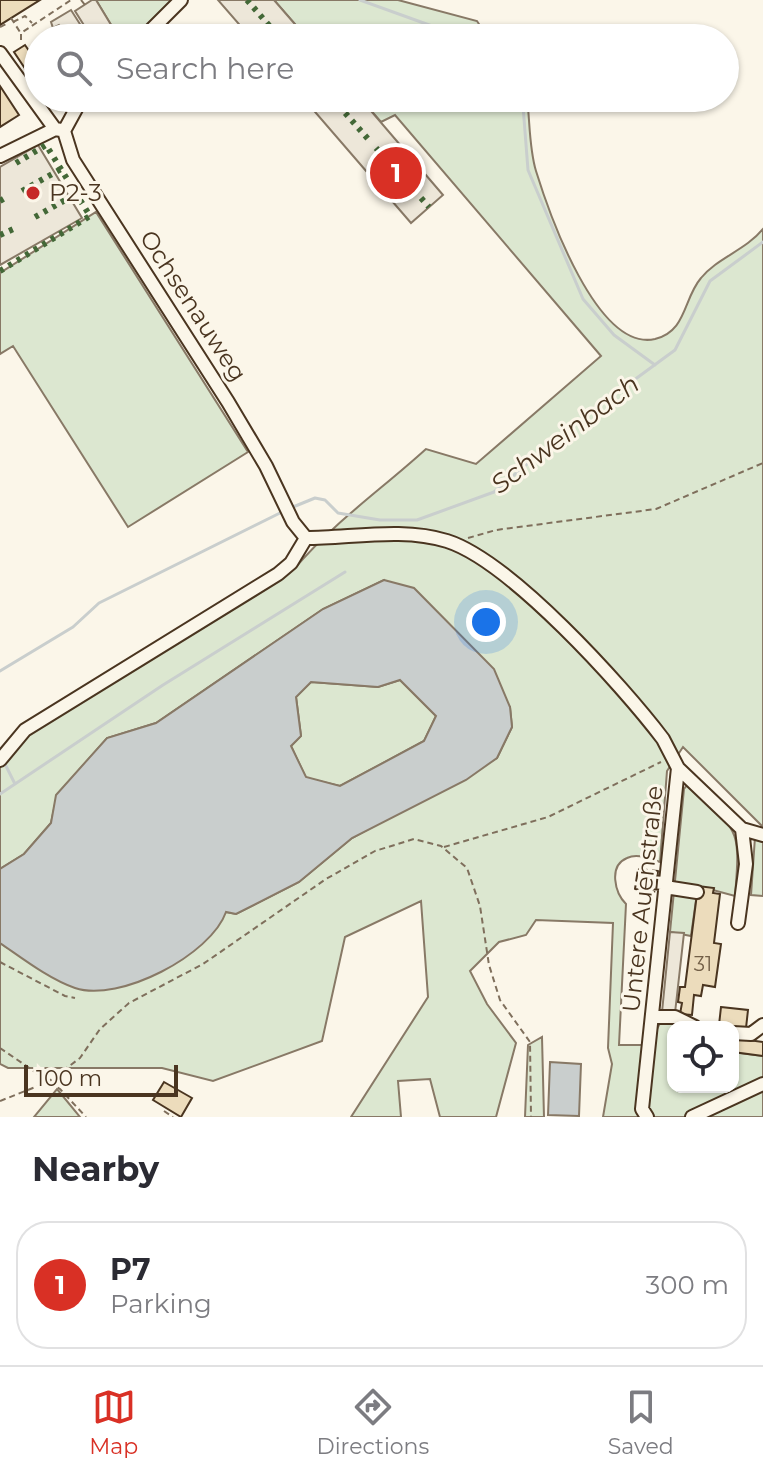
<!DOCTYPE html>
<html lang="en">
<head>
<meta charset="utf-8">
<style>
  body { margin:0; font-family:Montserrat,sans-serif; background:#f2f2f3; color:#2b2b33 }
  .controls { position:absolute; right:24px; bottom:24px; display:grid; overflow:hidden; border-radius:16px; box-shadow:0 2px 6px #0004 }
  .controls button { width:72px; height:72px; display:grid; place-items:center; padding:0; border:0; border-bottom:2px solid #e1e1e2; background:#fff; color:#2b2b33; font:40px sans-serif }
  .scale { position:absolute; left:24px; bottom:20px; width:154px; box-sizing:border-box; padding-left:8px; border:4px solid #4a3520; border-top:0; font-size:22px; line-height:28px; white-space:nowrap; color:#4a3520; -webkit-text-stroke:6px #fbf6e9; paint-order:stroke }
  .you { position:absolute; left:486px; top:622px; width:28px; height:28px; margin:-20px; border:6px solid #fff; border-radius:50%; background:#1a73e8; box-shadow:0 0 0 12px #1a73e833 }
  .badge { display:grid; place-items:center; width:52px; height:52px; border-radius:50%; background:#d93025; color:#fff; font-size:26px; font-weight:700 }
  .pin { position:absolute; translate:-50% -50%; border:4px solid #fff; box-shadow:0 2px 8px #0006 }
  .list { margin:0; padding:0; list-style:none }
  h2 { display:flex; justify-content:space-between; align-items:center; height:104px; margin:0; padding:0 32px; font-size:34px }
  h2 small { font-size:26px; font-weight:400; color:#7c7c81 }
  .list li { display:grid; grid-template-columns:52px 1fr auto; gap:24px; align-items:center; box-sizing:border-box; height:128px; margin:0 16px 16px; padding:0 16px; border:2px solid #e1e1e2; border-radius:32px }
  .list b { display:block; font-size:30px; white-space:nowrap }
  .list p { margin:0; font-size:26px; white-space:nowrap; color:#7c7c81 }
  .list em { font-size:26px; font-style:normal; color:#7c7c81 }
  .icon { flex:none; width:44px; height:44px; fill:none; stroke:currentColor; stroke-width:2; stroke-linecap:round; stroke-linejoin:round }
  .map { position:relative; flex:none; width:763px; height:1117px; overflow:hidden }
  .search { position:absolute; background:#fff; box-shadow:0 2px 6px #0004; left:24px; right:24px; top:24px; height:88px; display:flex; align-items:center; gap:20px; box-sizing:border-box; padding:0 28px; border-radius:44px; color:#7c7c81; font-size:30px }
  .sheet { height:248px; background:#fff }
  nav { display:flex; justify-content:space-around; align-items:center; box-sizing:border-box; height:112px; border-top:2px solid #e1e1e2; background:#fff; font-size:22px; color:#7c7c81 }
  nav a { display:grid; justify-items:center; gap:4px }
  nav .on { color:#d93025 }
  .map>svg:first-child { display:block }
</style>
</head>
<body>
<div class="map">
<svg width="763" height="1117" viewBox="0 0 763 1117">
  <rect width="100%" height="100%" fill="#fbf6e9"/>
  <path fill="#dce7d0" stroke="#887966" stroke-width="2" d="M96,0h76l-38,38h-15z
    M274,0h124l79,21 11,17h-181z
    M360,98h167c3,23 2,50 9,73 13,42 61,181 119,168 32,-8 28,-40 46,-61 16,-20 45,-28 62,-49v598l-80,-80 -16,24 -7,91c-11,-3 -22,-9 -33,-4 -19,8 -12,35 -1,46l-7,141h30l12,-24 13,1 -1,65h60v-35l30,4v61h-160l9,-53 -4,-16 5,-125 -77,-3 -10,15 -27,7 -29,29 17,33 29,39 -20,74h-56l-10,-38 -32,2 3,36h-50l77,-120 -7,-96 -76,36 -23,104 -109,40 -51,-13h-154l-8,-4v-121l22,14 204,-45 10,2 63,-32 53,-44 145,-80 15,-31 -2,-20 -126,-127 -61,29 -167,114 -49,15 -50,57 -6,28 -27,31 -24,15v-103l28,-33 267,-165c38,-45 87,-79 131,-119l50,15 125,-108 -206,-241 -14,7z
    M96,212l152,240 -120,75 -115,-181 -13,8v-81z
    M400,680l36,36 -12,25 -84,45 -34,-8 -15,-32 10,-10 -5,-39 15,-15 67,5z
    M688,784c50,48 53,41 47,112l-37,-10 -7,50 -21,-4 14,-143z
    M755,837l8,2v57l-12,-1z
    M542,1037l2,80h-19l3,-72z
    M57,1089l23,28h-46z"/>
  <path fill="#ede7d9" stroke="#887966" stroke-width="2" d="M92,0h4l23,38h-23l1,-3 -29,3 -9,-13 -6,3 -2,-6 20,-12 14,22 -6,4 14,-8 -6,2 -12,-19z
    M218,0h56l33,38h-56z
    M303,98h57l83,97 -32,28z
    M38,145l44,73 -82,47v-98z
    M670,932l14,1 -9,80 -13,-1z"/>
  <path fill="#c9cecd" stroke="#887966" stroke-width="2" fill-rule="evenodd" d="M384,580l30,8 80,81 16,38 2,20 -15,31 -31,22 -114,58 -53,44 -63,32 -10,-2c-15,43 -107,91 -151,76 -26,-9 -53,-30 -75,-45v-74l24,-15 27,-31 5,-28 51,-57 49,-15 167,-114zM400,680l36,36 -12,25 -84,45 -34,-9 -15,-31 10,-10 -5,-39 15,-15 67,5z
    M550,1062l31,2 -2,52 -31,-1z"/>
  <g fill="none" stroke-linecap="round" stroke-linejoin="round">
    <path stroke="#c9cecd" stroke-width="3" d="M360,0l72,26 45,6 4,6
      M518,98l5,8 5,64 55,129 31,36 41,30
      M293,507l22,-9 10,2 13,13 42,7h37l77,-28 80,-68 101,-74 35,-69 53,-39
      M0,671l73,-44 26,-24 183,-91
      M4,762l10,20
      M0,794l163,-109 182,-113"/>
  </g>
  <path fill="#ecdcbc" stroke="#4a3520" stroke-width="2" d="M0,0h40l-40,25z
    M56,27l5,8 -13,3 -3,-5z
    M25,45l9,13 4,-3v33l-24,-36z
    M0,86l19,29 -19,12z
    M698,886l16,2 -1,5 7,1 -6,49 7,1 -6,43 -12,-2 -2,11 -7,-1 -2,20 -12,-1 2,-11 -4,-1 2,-15h5z
    M721,1007l27,3 -2,18 -27,-3z
    M733,1038l30,4v14l-30,-4z
    M164,1082l28,16 -11,19 -28,-17z"/>
  <g fill="none" stroke-linecap="round" stroke-linejoin="round">
    <g stroke="#4a3520" stroke-width="16">
      <path id="minor" d="M143,38l38,-38
        M0,53l55,76
        M82,98l-18,33 9,29 155,242 38,64 27,56 13,16
        M0,156l55,-27 6,1
        M306,538c45,0 97,-11 141,3 63,20 175,144 216,198l15,29 -36,341 5,8
        M0,760l25,-30 253,-156 13,-11 15,-25
        M678,768l64,61 4,35 -8,59
        M742,829l21,6
        M648,882l18,1
        M665,887l32,5
        M653,1017h22l20,10
        M733,1033l18,1 12,-9
        M692,1117l71,-33"/>
    </g>
    <path stroke="#7f6f5c" stroke-width="2" stroke-dasharray="6 4" stroke-linecap="butt" d="M81,0l4,5
      M11,18l9,14
      M13,22l12,-6 7,7
      M0,27l6,-3
      M21,40v-7l50,-33
      M468,538l28,-8 160,-21 107,-46
      M444,847l104,-30 113,-55
      M0,962l65,34 10,2
      M0,1048l60,41 26,28
      M0,1101l48,-19 32,-24 20,-29 29,-26 74,-39 123,-85 49,-28 39,-12 27,7 26,22 13,38 9,59 11,35 30,42 1,75
      M164,1111l9,6"/>
    <use href="#minor" stroke="#fbf6e9" stroke-width="12"/>
    <path stroke="#436837" stroke-width="6" stroke-dasharray="4 6" stroke-linecap="butt" d="M247,0l33,38
      M332,98l36,41
      M376,148l37,41
      M22,191l39,-22
      M421,198l8,9
      M0,201l5,-3
      M35,217l41,-23
      M0,235l18,-8
      M0,271l90,-55 -44,-71 -35,21"/>
    <path stroke="#4a3520" stroke-width="2" stroke-dasharray="10 4" stroke-linecap="butt" d="M638,869l20,2 -2,21 -21,-3z"/>
  </g>
  <circle fill="#c62828" stroke="#fbf6e9" stroke-width="3" cx="33" cy="193" r="8"/>
  <g text-anchor="middle" stroke-width="6" stroke-linejoin="round" paint-order="stroke">
    <g font-size="20" fill="#725f47">
      <text x="703" y="971">31</text>
    </g>
    <g font-size="24" fill="#4a3520" stroke="#fbf6e9" text-anchor="start">
      <text x="49" y="201">P2-3</text>
    </g>
    <g font-size="24" fill="#4a3520" stroke="#fbf6e9">
      <text transform="translate(193 306) rotate(57)" y="8">Ochsenauweg</text>
      <text transform="translate(643 899) rotate(-84)" y="8">Untere Auenstraße</text>
    </g>
    <g font-size="26" font-style="italic" fill="#4a3520" stroke="#fbf6e9">
      <text transform="translate(565 434) rotate(-37)" y="9">Schweinbach</text>
    </g>
  </g>
</svg>
<div class="controls">
<button><svg class="icon" aria-label="locate" viewBox="0 0 24 24"><circle cx="12" cy="12" r="6"/><path d="M12 2v4M12 18v4M2 12h4M18 12h4"/></svg></button>
</div>
<div class="scale">100 m</div>
<div class="you"></div>
<div class="pin badge" style="left:396px;top:173px">1</div>
<div class="search"><svg class="icon" aria-label="search" viewBox="0 0 24 24"><circle cx="10" cy="10" r="6"/><path d="M15 15l6 6"/></svg>Search here</div>
</div>
<section class="sheet">
<h2>Nearby<small></small></h2>
<ul class="list">
<li><span class="badge">1</span><div><b>P7</b><p>Parking</p></div><em>300 m</em></li>
</ul>
</section>
<nav>
<a class="on"><svg class="icon" aria-label="map" viewBox="0 0 24 24"><path d="M3 6l6-2 6 2 6-2v14l-6 2-6-2-6 2zM9 4v14M15 6v14"/></svg>Map</a>
<a><svg class="icon" aria-label="directions" viewBox="0 0 24 24"><path d="M12 3l9 9-9 9-9-9zM9 14v-3h6M13 9l2 2-2 2"/></svg>Directions</a>
<a><svg class="icon" aria-label="saved" viewBox="0 0 24 24"><path d="M7 4h10v16l-5-4-5 4z"/></svg>Saved</a>
</nav>
</body>
</html>
